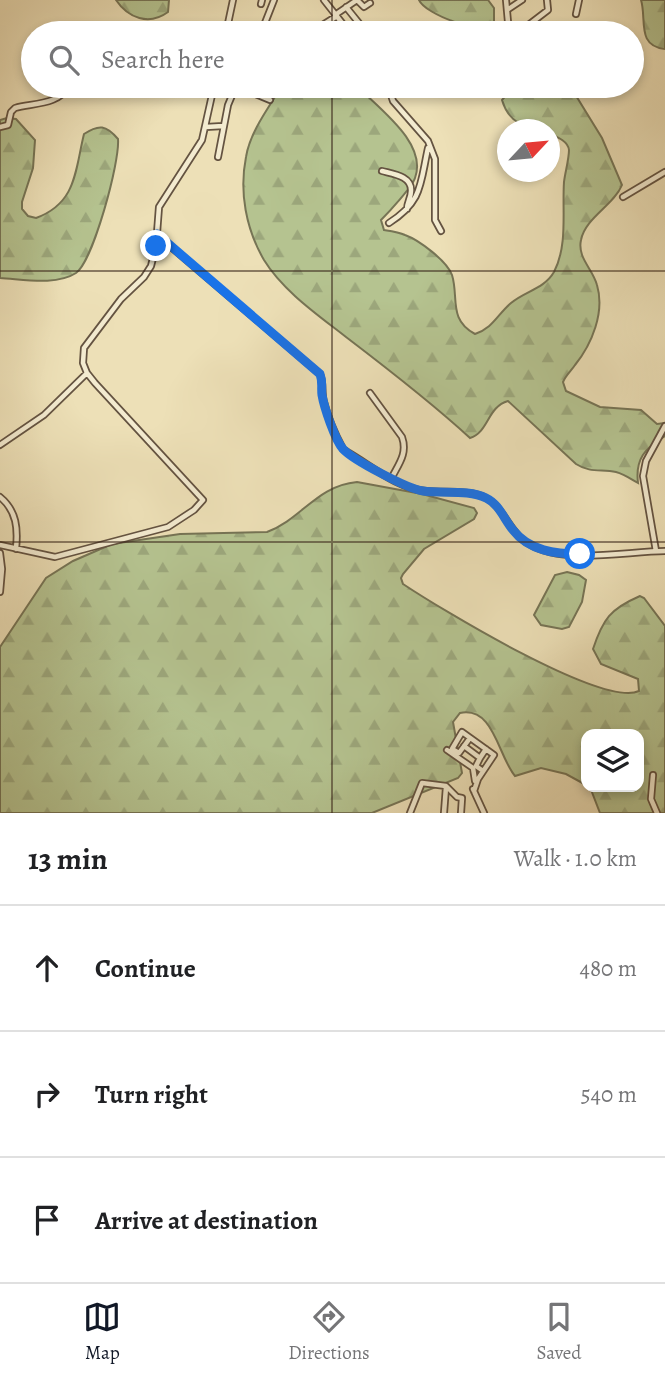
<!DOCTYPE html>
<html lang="en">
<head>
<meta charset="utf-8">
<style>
  body { margin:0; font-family:Alegreya,serif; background:#f6f6f6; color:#202124 }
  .controls { position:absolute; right:21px; bottom:21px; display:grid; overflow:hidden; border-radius:14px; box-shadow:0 4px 10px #0003 }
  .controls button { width:63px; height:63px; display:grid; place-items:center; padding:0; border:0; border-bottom:2px solid #e0e0e0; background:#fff; color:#202124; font:35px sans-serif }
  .compass { position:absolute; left:497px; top:119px; width:63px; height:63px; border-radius:50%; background:#fff; box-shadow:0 4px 10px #0003; rotate:64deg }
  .stop { position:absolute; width:21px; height:21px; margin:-16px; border:5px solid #1a73e8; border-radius:50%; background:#fff }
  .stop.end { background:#1a73e8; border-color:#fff; box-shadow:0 2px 7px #0008 }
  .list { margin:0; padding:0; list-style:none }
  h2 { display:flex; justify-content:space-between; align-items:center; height:91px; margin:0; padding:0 28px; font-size:30px }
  h2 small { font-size:23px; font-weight:400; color:#757577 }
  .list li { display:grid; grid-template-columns:46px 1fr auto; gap:21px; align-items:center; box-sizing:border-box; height:126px; padding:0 28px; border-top:2px solid #e0e0e0 }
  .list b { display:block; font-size:26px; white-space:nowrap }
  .list em { font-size:23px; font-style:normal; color:#757577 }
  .icon { flex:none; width:38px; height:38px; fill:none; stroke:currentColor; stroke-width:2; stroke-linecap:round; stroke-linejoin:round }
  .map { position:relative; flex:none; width:665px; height:813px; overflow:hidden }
  .search { position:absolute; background:#fff; box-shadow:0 4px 10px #0003; left:21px; right:21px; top:21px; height:77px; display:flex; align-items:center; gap:18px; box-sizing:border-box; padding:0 24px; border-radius:38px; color:#757577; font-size:26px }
  .sheet { height:469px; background:#fff }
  nav { display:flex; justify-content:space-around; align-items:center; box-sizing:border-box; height:98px; border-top:2px solid #e0e0e0; background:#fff; font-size:19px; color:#757577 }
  nav a { display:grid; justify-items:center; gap:4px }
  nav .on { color:#111827 }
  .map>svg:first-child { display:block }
</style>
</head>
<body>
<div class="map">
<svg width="665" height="813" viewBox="0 0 665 813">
  <defs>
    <pattern id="forest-firs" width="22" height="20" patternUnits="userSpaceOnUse" patternTransform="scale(1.75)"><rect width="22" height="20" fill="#b5c390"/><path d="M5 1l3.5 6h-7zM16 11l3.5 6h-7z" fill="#9ca77c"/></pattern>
  </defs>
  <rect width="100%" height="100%" fill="#ede0b7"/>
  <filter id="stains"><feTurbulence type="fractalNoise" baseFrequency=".00286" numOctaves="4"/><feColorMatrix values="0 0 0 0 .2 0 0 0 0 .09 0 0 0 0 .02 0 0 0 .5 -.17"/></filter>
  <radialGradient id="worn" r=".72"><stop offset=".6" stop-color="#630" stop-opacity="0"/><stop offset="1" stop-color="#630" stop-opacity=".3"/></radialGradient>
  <path fill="url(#forest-firs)" stroke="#767455" stroke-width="2" d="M116,0h53l-1,12c-19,14 -40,6 -52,-12z
    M419,0h69l6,8v18c-14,8 -68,-11 -75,-26z
    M641,0h24v49c-29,-3 -18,-30 -24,-49z
    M282,86h75c21,22 71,57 58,92 -3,9 -26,34 -34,42l3,10c7,1 15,2 21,5 14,5 42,26 47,40 7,22 -4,45 23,59 18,-6 22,-19 36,-31 14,-12 33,-14 43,-31 14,-27 8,-61 10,-90 1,-9 5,-23 5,-32 -1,-9 -12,-13 -19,-16v-4c-23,-1 -41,-6 -48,-30l12,-14h56l32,52 20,47c-8,20 -37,33 -41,55 -4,18 12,29 16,45 8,27 -5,59 -22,80 -4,6 -9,10 -12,17l3,9 34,16 41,3 16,14 8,-1v13c-20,12 -30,23 -27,47 -7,-4 -14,-9 -22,-11 -15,-3 -26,1 -40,-8l-68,-63c-21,6 -19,31 -38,37 -39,-36 -82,-69 -124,-101 -28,-22 -63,-46 -82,-77 -18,-31 -25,-68 -18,-103 4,-25 23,-50 36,-71z
    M7,118l9,1 19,21 -2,28 -11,34v7l6,7 8,2c41,-15 39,-48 48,-84 15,-10 22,-9 34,5 2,23 -25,122 -42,134 -20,13 -54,6 -76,5v-158z
    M357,482l65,12 52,14 3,5 -3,6 -50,30 -21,25 -2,4 2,6c36,24 200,124 236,107l-1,-12 -37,-15 -8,-15c10,-30 17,-40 47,-53l4,2 21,28v187h-65l-10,-26h49v-53h-53v51l-20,-11 -25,-6 -26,8c-17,-20 -21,-70 -55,-63l-7,9 9,51 -4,5 -86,35h-372v-166l46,-69 27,-17 39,-17 68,-10 87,-2c35,-13 49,-46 90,-50z
    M567,572l12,3 7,5 -4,22 -13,25 -7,2 -21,-4 -7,-10 21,-40z"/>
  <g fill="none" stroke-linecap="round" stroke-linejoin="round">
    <g stroke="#645341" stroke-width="8">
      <path id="minor" d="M324,0l26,33
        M357,0l7,7 6,-4
        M506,0l3,33
        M261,4l1,-4
        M346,7l21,26
        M507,10l15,-10
        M576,14l3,-14
        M335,15l22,-15
        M226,33l7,-33
        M261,33l13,-33
        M310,33l27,-17
        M518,33l30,-23 -1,-10
        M539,33l7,-6 18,-1 1,7
        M236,86l34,14
        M388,86l5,15 35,40 7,18v61l6,11
        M361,89l5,-3
        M0,127l8,-2 3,-13 4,-4c18,-5 44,-3 54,-22
        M206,127l17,-1
        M218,157l10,-52 8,-19
        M382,171c11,3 30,5 29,20 0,7 -4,11 -4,18
        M623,197l42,-25
        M389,223c34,-22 31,-39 39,-75
        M157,235l163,139c4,9 1,18 4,28 4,16 11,32 19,47l6,4c24,14 48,35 77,38 17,2 37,-1 53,4 22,6 28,32 44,45 34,27 101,11 142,11
        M370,393l32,44c6,17 -4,28 -11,42
        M0,445l44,-30 43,-42
        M0,497c17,14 18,32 16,52
        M0,545l55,12 113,-30 26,-17 9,-10 -108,-117 -8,-10 -4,-10 1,-15 37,-49 23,-22 7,-11 5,-20 3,-39 43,-67 12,-54
        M656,551l-13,-75 3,-15 19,-35
        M0,553l2,16 -2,23
        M470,738l-11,15 -7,-4 10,-17 32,23 -16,24 -4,12
        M464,746l16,12 6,-9
        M447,750l26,18 2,13
        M480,758l-4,8 7,5
        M653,775l-2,24 6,14
        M473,789l11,24
        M410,813l12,-30 24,3 11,11 5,1 -1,15
        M444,813l2,-26"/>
    </g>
    <use href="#minor" stroke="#f3ebd0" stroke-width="4.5"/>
  </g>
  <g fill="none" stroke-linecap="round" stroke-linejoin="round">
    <path stroke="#1a73e8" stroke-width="9" d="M156,246l1,-12 163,140c3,8 1,13 2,21 2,12 13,45 21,54 10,11 65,40 80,42 20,3 45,-2 63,7 13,6 18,21 27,32 16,21 43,24 67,24"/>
  </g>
  <path fill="none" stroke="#37241a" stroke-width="2" stroke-opacity="0.55" d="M332,0v33M332,86v727M0,271h665M0,542h665"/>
  <rect width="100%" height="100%" filter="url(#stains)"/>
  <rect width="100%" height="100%" fill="url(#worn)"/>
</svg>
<div class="controls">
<button><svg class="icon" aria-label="layers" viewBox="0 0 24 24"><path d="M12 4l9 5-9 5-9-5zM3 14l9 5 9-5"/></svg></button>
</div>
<svg class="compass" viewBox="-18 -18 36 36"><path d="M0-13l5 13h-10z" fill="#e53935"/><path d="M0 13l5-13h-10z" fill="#757577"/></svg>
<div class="stop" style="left:580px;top:554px"></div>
<div class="stop end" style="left:156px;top:246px"></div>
<div class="search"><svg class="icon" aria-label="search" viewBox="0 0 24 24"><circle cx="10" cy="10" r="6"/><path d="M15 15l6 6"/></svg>Search here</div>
</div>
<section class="sheet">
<h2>13 min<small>Walk · 1.0 km</small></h2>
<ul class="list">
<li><svg class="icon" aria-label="ahead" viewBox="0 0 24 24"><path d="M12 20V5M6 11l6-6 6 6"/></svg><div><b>Continue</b></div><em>480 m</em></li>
<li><svg class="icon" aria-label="right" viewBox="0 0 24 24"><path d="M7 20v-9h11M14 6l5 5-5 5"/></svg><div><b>Turn right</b></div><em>540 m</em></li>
<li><svg class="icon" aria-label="arrive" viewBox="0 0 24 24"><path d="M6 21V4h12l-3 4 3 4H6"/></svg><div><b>Arrive at destination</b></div></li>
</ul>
</section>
<nav>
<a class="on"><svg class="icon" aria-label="map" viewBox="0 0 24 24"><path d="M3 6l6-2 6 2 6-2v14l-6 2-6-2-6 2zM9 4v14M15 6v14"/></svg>Map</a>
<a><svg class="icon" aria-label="directions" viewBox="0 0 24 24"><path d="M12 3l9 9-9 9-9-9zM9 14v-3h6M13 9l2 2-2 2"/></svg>Directions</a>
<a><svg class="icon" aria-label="saved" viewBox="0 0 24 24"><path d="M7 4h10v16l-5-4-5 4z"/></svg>Saved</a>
</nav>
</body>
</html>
